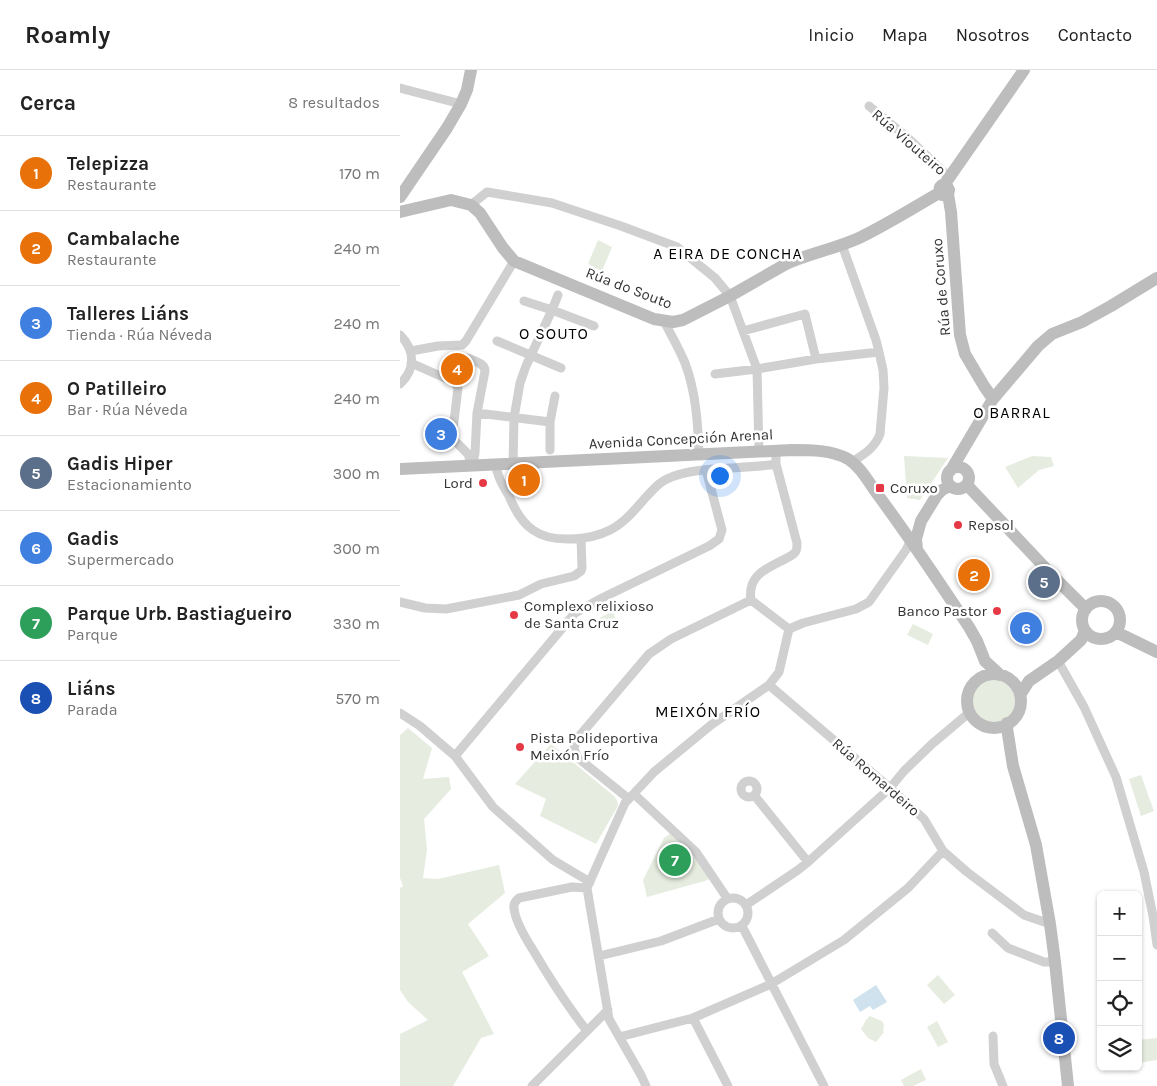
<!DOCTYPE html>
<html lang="es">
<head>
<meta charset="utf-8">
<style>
  body { margin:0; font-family:Karla,sans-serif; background:#f6f6f6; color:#222 }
  .controls { position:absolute; right:15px; bottom:15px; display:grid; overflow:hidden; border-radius:8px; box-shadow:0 1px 4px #0004 }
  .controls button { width:45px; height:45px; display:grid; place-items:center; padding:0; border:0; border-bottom:1px solid #e0e0e0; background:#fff; color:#222; font:25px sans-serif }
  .you { position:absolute; left:319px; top:405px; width:18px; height:18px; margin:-12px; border:4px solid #fff; border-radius:50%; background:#1a73e8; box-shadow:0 0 0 8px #1a73e833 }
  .badge { display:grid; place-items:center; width:32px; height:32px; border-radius:50%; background:#1a73e8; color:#fff; font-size:16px; font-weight:700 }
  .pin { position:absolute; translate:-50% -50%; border:2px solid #fff; box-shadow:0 1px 5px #0006 }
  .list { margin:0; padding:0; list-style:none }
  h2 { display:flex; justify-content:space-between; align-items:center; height:65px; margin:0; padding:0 20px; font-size:21px }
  h2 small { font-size:16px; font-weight:400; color:#767676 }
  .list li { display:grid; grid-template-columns:32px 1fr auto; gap:15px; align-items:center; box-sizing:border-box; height:75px; padding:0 20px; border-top:1px solid #e0e0e0 }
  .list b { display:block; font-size:19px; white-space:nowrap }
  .list p { margin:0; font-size:16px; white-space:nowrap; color:#767676 }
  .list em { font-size:16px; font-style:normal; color:#767676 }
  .icon { flex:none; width:28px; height:28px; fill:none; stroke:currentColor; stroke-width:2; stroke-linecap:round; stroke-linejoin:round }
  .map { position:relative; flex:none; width:757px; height:1016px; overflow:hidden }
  header { display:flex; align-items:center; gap:30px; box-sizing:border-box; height:70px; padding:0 25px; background:#fff; border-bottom:1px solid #e0e0e0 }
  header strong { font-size:24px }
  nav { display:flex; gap:28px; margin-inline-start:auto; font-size:18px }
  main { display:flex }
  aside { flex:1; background:#fff }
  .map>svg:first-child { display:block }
</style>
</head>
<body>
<header>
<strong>Roamly</strong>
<nav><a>Inicio</a><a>Mapa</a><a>Nosotros</a><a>Contacto</a></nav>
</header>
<main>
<aside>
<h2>Cerca<small>8 resultados</small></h2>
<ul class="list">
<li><span class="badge" style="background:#e8710a">1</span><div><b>Telepizza</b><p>Restaurante</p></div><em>170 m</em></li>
<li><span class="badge" style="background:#e8710a">2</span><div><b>Cambalache</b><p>Restaurante</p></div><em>240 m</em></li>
<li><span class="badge" style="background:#3f7fe0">3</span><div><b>Talleres Liáns</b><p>Tienda · Rúa Néveda</p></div><em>240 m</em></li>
<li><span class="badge" style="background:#e8710a">4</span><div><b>O Patilleiro</b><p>Bar · Rúa Néveda</p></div><em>240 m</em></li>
<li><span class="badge" style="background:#5c6f8a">5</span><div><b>Gadis Hiper</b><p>Estacionamiento</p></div><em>300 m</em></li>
<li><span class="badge" style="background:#3f7fe0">6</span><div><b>Gadis</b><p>Supermercado</p></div><em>300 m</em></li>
<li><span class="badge" style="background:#2e9e5b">7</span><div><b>Parque Urb. Bastiagueiro</b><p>Parque</p></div><em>330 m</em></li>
<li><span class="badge" style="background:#1a4fb4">8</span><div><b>Liáns</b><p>Parada</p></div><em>570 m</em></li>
</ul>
</aside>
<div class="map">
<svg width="757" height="1016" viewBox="0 0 757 1016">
  <rect width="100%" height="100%" fill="#fff"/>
  <path fill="#e6ecdf" d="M198,170l14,7 -10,24 -14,-7z
    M504,386l44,2 -28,42 -13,-2z
    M632,386l19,1 3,9 -15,4 -21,18 -13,-21z
    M213,541l2,7 -20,10 -5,-5z
    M513,554l20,10 -5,11 -21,-10z
    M571 631a22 22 0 1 1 44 0a22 22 0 1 1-44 0Z
    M8,658l24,20 -9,31 26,-2 2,12 -27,30 3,31 -4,28 15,1 61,-14 6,28 -37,31 21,32 -27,16 32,62 -13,4 -28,48h-53v-52l28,-14 -20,-18 -8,-12v-102l3,-2 -3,-8v-143z
    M151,674l63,52 3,4 1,6 -22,38 -56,-28 6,-17 -31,-15z
    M741,705l13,36 -13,5 -12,-37z
    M271,763l30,32 8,12 -1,3 -61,17 -4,-17 21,-42z
    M538,905l17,20 -11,9 -17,-19z
    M470,946l12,5 2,4 -1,6 1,1 -8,10 -8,-4 -7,-9 5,-9z
    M537,951l11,21 -10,5 -11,-20z
    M757,968v22l-19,3v-23z
    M521,999l5,11 -13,6h-9l-3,-6z"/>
  <path fill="#cfe2ee" d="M476,915l11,17 -14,8 -3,-4 -10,6 -7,-12z"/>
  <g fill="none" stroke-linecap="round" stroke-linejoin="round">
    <path stroke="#d0d0d0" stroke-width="9" d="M0,18l61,16
      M469,36l39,32 41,39
      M71,135l16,-13 65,11 69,23 56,21 38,31 15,18 27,73 2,83
      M442,175l34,95 3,12 4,18 1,18 -4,46c-5,14 -16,20 -28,28
      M124,231l28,9 6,-15
      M264,251c7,14 15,27 21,42 11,29 13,61 14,92
      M0,265c15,15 16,34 0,49
      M97,271l64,27
      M11,281l27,-5 24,-1 4,-4 48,-80
      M68,288c6,3 17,5 17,13l-8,42 -2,40 -2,11
      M416,289l63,-7
      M11,293l43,19 4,6 -6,50 16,16 4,12
      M315,304l42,-5 59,-10 -11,-45 -62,17
      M77,343l73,9
      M150,380v-28l5,-26
      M113,394l1,-46 6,-35 6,-17 26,-56 42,16
      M96,395c1,11 7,21 13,31 5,12 13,27 24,34 19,14 58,10 77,0 15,-7 26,-22 37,-34 6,-6 12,-14 20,-17 29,-14 76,-9 109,-15
      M351,530l38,29
      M0,532l25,6 21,1 73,-14 22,-11 33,-8 7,-5 1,-3 -1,-30
      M389,559l14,-6 53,-14 13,-7 37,-52 5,-10
      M658,591l26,46 32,70 28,95 9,44 4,29
      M369,615l121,103 34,31 19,32 24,21 57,43 26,9
      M0,643l20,13 35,30 38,51 60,53 37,22
      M55,686l120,-143 27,-15 107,-52 10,-7 3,-9 -16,-60
      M341 719a8 8 0 1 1 16 0a8 8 0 1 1-16 0Z
      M234,724l62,58 31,46
      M354,725l54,67
      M229,729l-51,-41 -4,-9 2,-9 73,-86 22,-15 80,-39c-4,-26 17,-32 36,-42 3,-2 7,-3 9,-7 1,-2 1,-6 1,-8l-21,-79v-13
      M187,818l-15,-1 -53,11c-3,3 -6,5 -5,10 1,13 12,31 19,42 17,29 33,54 54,81
      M318 843a15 15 0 1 1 30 0a15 15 0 1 1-30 0Z
      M346,835l52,-35 10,-8 82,-74 14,-17 28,-27 38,-32
      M342,856l82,160
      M592,863l16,15 36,14h11
      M199,886l62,-15 58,-22
      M293,948l35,68
      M593,966l1,28 9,22
      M219,967l74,-19 78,-34 73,-44 64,-52 35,-37
      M132,1016l76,-76
      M246,1016l-5,-11 -32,-56 -22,-131 38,-85 29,-31 57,-47 58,-40 10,-13 10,-43"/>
    <path stroke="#bdbdbd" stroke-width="12" d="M544,115l80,-115
      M545,125h-3l-3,-2 1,-6 2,-2 5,1 2,4 -1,4 3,18 9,123 5,19 19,32 9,13
      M0,127l47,-69 14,-24 6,-14 4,-20
      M0,142l51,-12 20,5 9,8 23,35 11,13 140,58 19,3 10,-2 47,-24 56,-32c24,-11 49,-15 73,-26 27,-13 54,-30 80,-45
      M547 408a11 11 0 1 1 22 0a11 11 0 1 1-22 0Z
      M0,399l392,-19c19,0 40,0 56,9 13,8 21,24 30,36 32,43 61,87 91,132l8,14 8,20 15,14
      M551,400l42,-71 45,-53 14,-12 30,-12 29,-16 46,-28
      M567,415l85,90 34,34
      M517,480l-1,-11 5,-18 16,-26 5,-5 8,-4
      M682 550a19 19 0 1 1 38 0a19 19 0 1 1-38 0Z
      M716,562l41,20
      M567 631a27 27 0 1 1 54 0a27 27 0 1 1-54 0Z
      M620,625l9,-14 29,-20 23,-21 4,-9
      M607,653v5l6,38 23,79 14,79 5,38 13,124"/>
  </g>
  <g fill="#e63946" stroke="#fff" stroke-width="2">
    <circle cx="83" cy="413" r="5"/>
    <rect x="475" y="413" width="10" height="10" rx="2.5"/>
    <circle cx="558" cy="455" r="5"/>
    <circle cx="597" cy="541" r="5"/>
    <circle cx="114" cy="545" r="5"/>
    <circle cx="120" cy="677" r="5"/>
  </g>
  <g text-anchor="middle" stroke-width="5" stroke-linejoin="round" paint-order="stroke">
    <g font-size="15" fill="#333" stroke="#fff">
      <text transform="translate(509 72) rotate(41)" y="5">Rúa Viouteiro</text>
      <text transform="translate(541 217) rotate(-95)" y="5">Rúa de Coruxo</text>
      <text transform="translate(229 218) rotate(21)" y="5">Rúa do Souto</text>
      <text transform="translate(281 369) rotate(-3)" y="5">Avenida Concepción Arenal</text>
      <text transform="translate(476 707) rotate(41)" y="5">Rúa Romardeiro</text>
    </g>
    <g font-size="15" fill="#333" stroke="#fff" text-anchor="start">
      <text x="73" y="418" text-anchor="end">Lord</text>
      <text x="490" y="423">Coruxo</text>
      <text x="568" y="460">Repsol</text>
      <text x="124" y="541">Complexo relixioso<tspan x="124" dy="17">de Santa Cruz</tspan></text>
      <text x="587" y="546" text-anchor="end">Banco Pastor</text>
      <text x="130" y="673">Pista Polideportiva<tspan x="130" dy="17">Meixón Frío</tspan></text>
    </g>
    <g font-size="16" letter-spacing="1" fill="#000" stroke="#fff">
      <text x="328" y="189">A EIRA DE CONCHA</text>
      <text x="154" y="269">O SOUTO</text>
      <text x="612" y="348">O BARRAL</text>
      <text x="308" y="647">MEIXÓN FRÍO</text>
    </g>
  </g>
</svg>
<div class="controls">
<button>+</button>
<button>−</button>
<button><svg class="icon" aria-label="locate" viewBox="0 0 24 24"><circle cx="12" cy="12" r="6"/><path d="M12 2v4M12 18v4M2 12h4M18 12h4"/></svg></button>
<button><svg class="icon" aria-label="layers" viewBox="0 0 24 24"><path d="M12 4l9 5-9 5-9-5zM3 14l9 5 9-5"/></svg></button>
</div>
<div class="you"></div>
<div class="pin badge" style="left:124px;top:410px;background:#e8710a">1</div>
<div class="pin badge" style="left:574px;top:505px;background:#e8710a">2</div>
<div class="pin badge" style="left:41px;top:364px;background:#3f7fe0">3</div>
<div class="pin badge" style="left:57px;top:299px;background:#e8710a">4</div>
<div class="pin badge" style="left:644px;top:512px;background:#5c6f8a">5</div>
<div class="pin badge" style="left:626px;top:558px;background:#3f7fe0">6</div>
<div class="pin badge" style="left:275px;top:790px;background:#2e9e5b">7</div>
<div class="pin badge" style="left:659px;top:968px;background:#1a4fb4">8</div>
</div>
</main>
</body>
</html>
